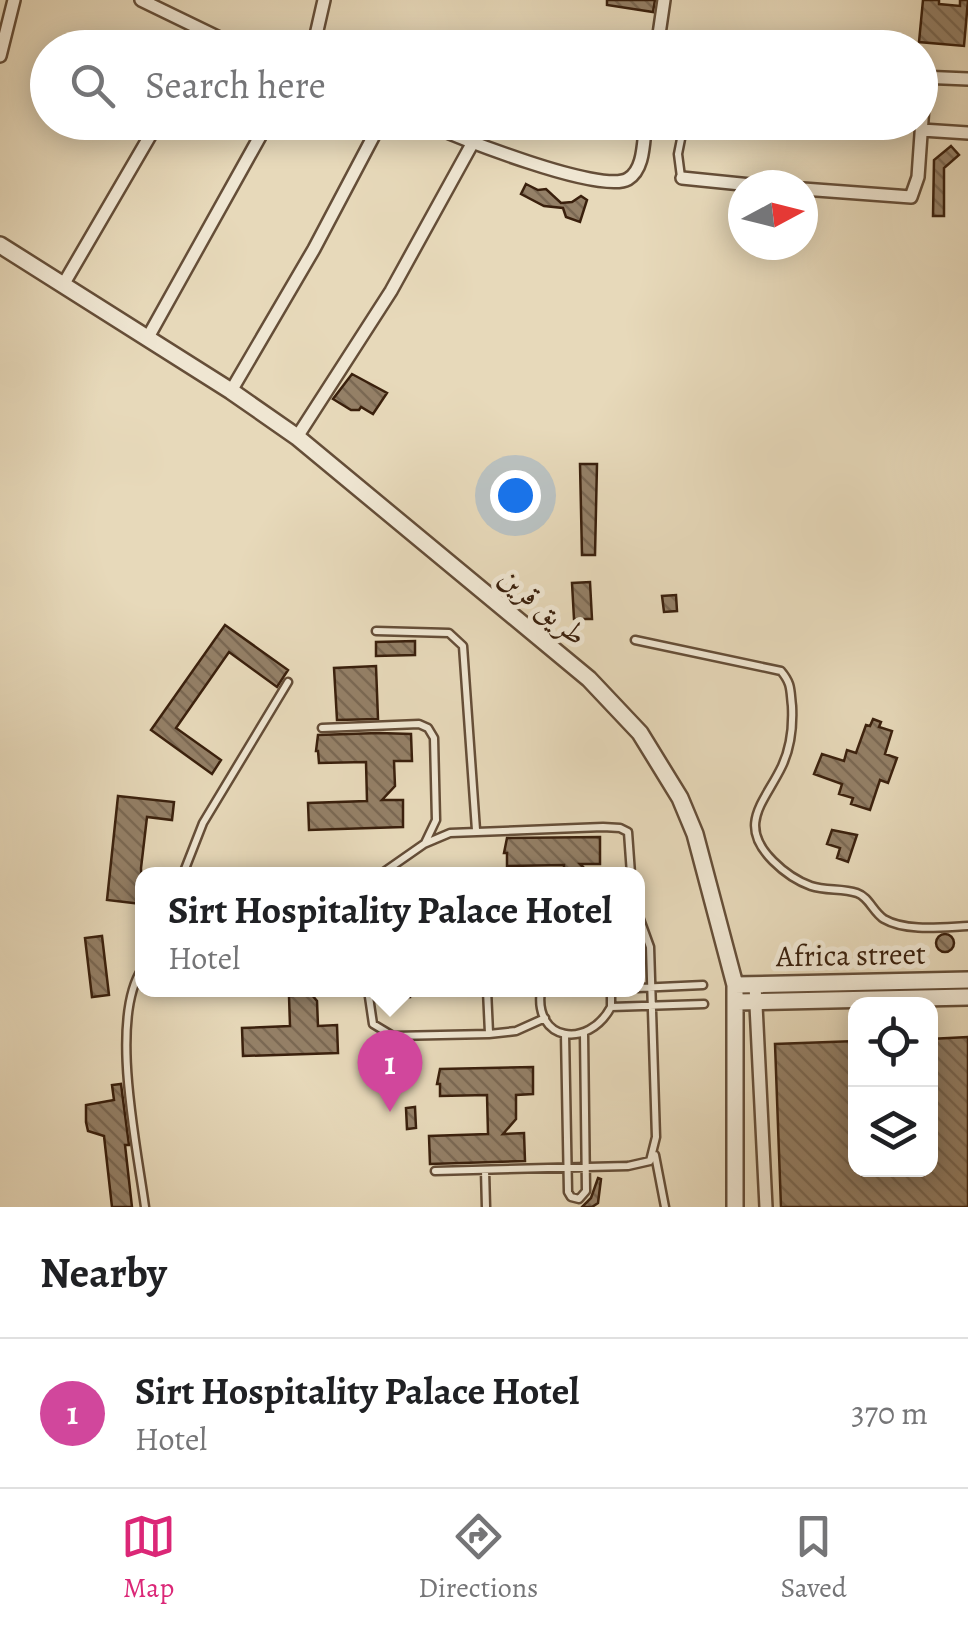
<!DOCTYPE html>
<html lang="en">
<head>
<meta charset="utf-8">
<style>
  body { margin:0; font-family:Alegreya,Amiri,serif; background:#f6f6f6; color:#202124 }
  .controls { position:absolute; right:30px; bottom:30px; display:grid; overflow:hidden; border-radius:20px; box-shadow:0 5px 25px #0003 }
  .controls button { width:90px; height:90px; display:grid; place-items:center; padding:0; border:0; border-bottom:2px solid #e0e0e0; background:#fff; color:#202124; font:50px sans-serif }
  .compass { position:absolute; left:728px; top:170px; width:90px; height:90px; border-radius:50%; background:#fff; box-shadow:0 5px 25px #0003; rotate:83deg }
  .you { position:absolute; left:515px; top:495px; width:35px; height:35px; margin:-25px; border:8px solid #fff; border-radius:50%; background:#1a73e8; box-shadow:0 0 0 15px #1a73e833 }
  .badge { display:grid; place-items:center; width:65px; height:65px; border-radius:50%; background:#db2777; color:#fff; font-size:32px; font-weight:700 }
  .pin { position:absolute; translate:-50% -82px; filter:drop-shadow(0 2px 5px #0008) }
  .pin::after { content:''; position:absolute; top:52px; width:35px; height:30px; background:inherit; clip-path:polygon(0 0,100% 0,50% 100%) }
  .popup { position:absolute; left:135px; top:867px; width:510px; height:130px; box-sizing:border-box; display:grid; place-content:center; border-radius:20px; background:#fff; filter:drop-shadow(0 2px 8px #0005); font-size:32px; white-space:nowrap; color:#757577 }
  .popup b { font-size:38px; color:#202124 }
  .popup::after { content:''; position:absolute; left:50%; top:100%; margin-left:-20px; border:20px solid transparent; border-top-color:#fff }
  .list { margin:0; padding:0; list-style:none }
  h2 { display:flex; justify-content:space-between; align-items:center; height:130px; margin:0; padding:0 40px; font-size:42px }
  h2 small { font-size:32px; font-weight:400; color:#757577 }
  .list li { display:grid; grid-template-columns:65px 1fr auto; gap:30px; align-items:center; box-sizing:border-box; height:150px; padding:0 40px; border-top:2px solid #e0e0e0 }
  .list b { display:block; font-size:38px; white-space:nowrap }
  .list p { margin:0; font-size:32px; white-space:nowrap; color:#757577 }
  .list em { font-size:32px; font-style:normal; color:#757577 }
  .icon { flex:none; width:55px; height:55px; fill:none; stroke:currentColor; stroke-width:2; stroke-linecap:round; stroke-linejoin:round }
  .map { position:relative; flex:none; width:968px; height:1207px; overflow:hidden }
  .search { position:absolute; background:#fff; box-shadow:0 5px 25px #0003; left:30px; right:30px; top:30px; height:110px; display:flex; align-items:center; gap:25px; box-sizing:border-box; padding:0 35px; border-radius:55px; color:#757577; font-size:38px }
  .sheet { height:280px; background:#fff }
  nav { display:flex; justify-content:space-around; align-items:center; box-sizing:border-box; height:140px; border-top:2px solid #e0e0e0; background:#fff; font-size:28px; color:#757577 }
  nav a { display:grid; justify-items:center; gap:5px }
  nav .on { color:#db2777 }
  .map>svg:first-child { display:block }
</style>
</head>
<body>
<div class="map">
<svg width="968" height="1207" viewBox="0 0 968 1207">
  <defs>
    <pattern id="building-back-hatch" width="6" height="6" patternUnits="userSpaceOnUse" patternTransform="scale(2.5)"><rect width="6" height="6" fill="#948067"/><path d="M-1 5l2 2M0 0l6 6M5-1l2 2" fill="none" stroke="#7a6853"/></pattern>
  </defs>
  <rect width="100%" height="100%" fill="#e7d9ba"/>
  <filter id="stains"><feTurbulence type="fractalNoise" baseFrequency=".002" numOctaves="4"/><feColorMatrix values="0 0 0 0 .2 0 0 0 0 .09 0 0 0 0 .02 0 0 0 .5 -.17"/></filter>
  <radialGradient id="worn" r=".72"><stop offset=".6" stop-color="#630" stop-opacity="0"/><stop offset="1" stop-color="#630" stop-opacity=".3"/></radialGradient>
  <path fill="url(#building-back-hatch)" stroke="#3a200d" stroke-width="2.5" d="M607,0h48l-2,12 -46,-7z
    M923,0h16v4l21,2v-6h8l-4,46 -45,-4z
    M951,146l8,9 -15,13v48h-11l1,-56z
    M526,184l12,6 8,-1 15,14 11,-1 9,-6 6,4 -7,22 -14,-5 -3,-9 -19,-2 -23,-12z
    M352,374l35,19 -14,21 -12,-7 -2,3h-8l-18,-11z
    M580,464h17l-2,91h-13z
    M590,582l2,37h-18l-2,-36z
    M676,595l1,16 -13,1 -2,-16z
    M225,625l63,45 -11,17 -48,-35 -53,76 45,32 -9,14 -61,-44z
    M415,641v14l-39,1v-14z
    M376,666l2,53 -41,1 -3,-52z
    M873,719l8,3 -2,5 13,4 -7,23 12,4 -9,25 -8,-3 -10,30 -19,-6 2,-6 -14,-4 3,-10 -28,-10 8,-20 22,7 3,-11 9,3 10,-28 4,1z
    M379,733l32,1 1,27h-18l1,25 -13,14h21v27l-94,3 -1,-27 59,-2 -1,-39 -47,1 -1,-12h-2l2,-16z
    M118,796l56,6 -2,18 -25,-3 -6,51 1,36 -35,-4z
    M832,830l25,5 -9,27 -11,-4 3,-10 -13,-4z
    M600,837v27h-20l10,10h-26v-9l-57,1v-13h-3l3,-15z
    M936 943a9 9 0 1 1 18 0a9 9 0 1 1-18 0Z
    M102,936l7,59 -17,2 -7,-59z
    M384,990h26v7l-26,1z
    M312,995l5,6 1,25 19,-1 1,28 -95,3 -1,-28 48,-2 -1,-30z
    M968,1037v170h-187l-6,-163 81,-3v129h74v-131z
    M533,1067v27l-17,1v24l-13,15 21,-1 1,28 -95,3 -1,-28 59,-2 -1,-39 -47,1v-12h-3l3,-15z
    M121,1084l8,61h-4l7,62h-20l-8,-71 -16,-5 -2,-9v-17l28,-5 -2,-15z
    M415,1107l1,21 -9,1 -1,-21z
    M598,1178l3,1 -3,24 -6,4h-10l9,-9z"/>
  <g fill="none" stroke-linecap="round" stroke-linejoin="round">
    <g stroke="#654e38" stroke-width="11">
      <path id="service" d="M681,177l-3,-23 5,-25
        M376,631l73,2 14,13 13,184
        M635,640l146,31c11,13 9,19 11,35 1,20 -1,41 -10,60 -17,36 -46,58 -9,95 10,10 24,20 38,25 15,5 31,2 46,7 12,4 16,19 27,26 22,13 60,8 84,7
        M322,728l97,-4 9,4 6,10 2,82 -11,23
        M183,874l20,-51 85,-141
        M381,874l43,-30 26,-11 153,-6 17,1 8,4 3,42
        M142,969c-33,50 -5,178 3,238
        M638,988l65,-3
        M368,990l5,34 20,12 96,-2 27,-3 29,-13
        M487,990l2,43
        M541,990c-8,51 47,60 70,17l93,-3
        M611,990v17
        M565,1034l3,158 3,5 8,2 7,-8 -2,-157
        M655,1155l10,52
        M485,1170l1,37
        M435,1171l193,-5 22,-5 6,-24 -6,-190 -12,-33"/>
    </g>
    <g stroke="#654e38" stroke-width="16">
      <path id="minor" d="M141,0l99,48
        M201,48l8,-15
        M313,48l11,-48
        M657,48l7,-48
        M0,56l14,-56
        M920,77l48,2
        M423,122c32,14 178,73 205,57 17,-10 15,-39 18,-57
        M922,130l46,3
        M682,178l69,7
        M803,189l108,8 7,-20 7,-100
        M63,285l95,-163
        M147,339l121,-217
        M231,391l83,-142 67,-127
        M297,437l94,-146 81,-147
        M755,985l11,222"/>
    </g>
    <g stroke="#654e38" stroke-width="20">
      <path id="tertiary" d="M0,245l231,146 66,46 292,242 51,54 40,65 15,36 40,151v222
        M735,985l233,-5
        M737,1002l231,-5"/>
    </g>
    <use href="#service" stroke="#efe6d2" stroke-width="6"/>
    <use href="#minor" stroke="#efe6d2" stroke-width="11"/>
    <use href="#tertiary" stroke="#efe6d2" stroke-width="15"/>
  </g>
  <g text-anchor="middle" stroke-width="10" stroke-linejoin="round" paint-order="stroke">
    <g font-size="30" fill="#3a200d" stroke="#efe6d2">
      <text transform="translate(543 606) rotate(40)" y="10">طريق قرين</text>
      <text transform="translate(851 955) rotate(-1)" y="10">Africa street</text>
    </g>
  </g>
  <rect width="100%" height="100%" filter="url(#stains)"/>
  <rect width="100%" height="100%" fill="url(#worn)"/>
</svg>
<div class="controls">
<button><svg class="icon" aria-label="locate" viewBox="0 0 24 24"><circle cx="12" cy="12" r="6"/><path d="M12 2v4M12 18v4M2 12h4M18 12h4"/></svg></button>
<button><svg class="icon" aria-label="layers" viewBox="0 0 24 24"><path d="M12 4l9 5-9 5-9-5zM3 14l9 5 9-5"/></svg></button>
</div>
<svg class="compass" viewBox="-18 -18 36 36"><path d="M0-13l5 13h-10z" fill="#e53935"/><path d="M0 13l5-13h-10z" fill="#757577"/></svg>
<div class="you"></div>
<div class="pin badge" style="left:390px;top:1112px;background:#d1479c">1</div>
<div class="popup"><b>Sirt Hospitality Palace Hotel</b>Hotel</div>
<div class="search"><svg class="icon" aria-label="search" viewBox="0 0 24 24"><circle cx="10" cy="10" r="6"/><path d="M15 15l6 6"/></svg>Search here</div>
</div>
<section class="sheet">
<h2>Nearby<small></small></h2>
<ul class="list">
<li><span class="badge" style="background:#d1479c">1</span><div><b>Sirt Hospitality Palace Hotel</b><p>Hotel</p></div><em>370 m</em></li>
</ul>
</section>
<nav>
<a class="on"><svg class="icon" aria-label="map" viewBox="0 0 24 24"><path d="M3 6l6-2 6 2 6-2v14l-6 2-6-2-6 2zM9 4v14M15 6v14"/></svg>Map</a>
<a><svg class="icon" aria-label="directions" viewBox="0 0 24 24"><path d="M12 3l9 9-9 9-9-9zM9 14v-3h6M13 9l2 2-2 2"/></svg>Directions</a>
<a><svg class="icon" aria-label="saved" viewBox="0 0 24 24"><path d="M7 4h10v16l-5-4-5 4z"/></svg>Saved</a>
</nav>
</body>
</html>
